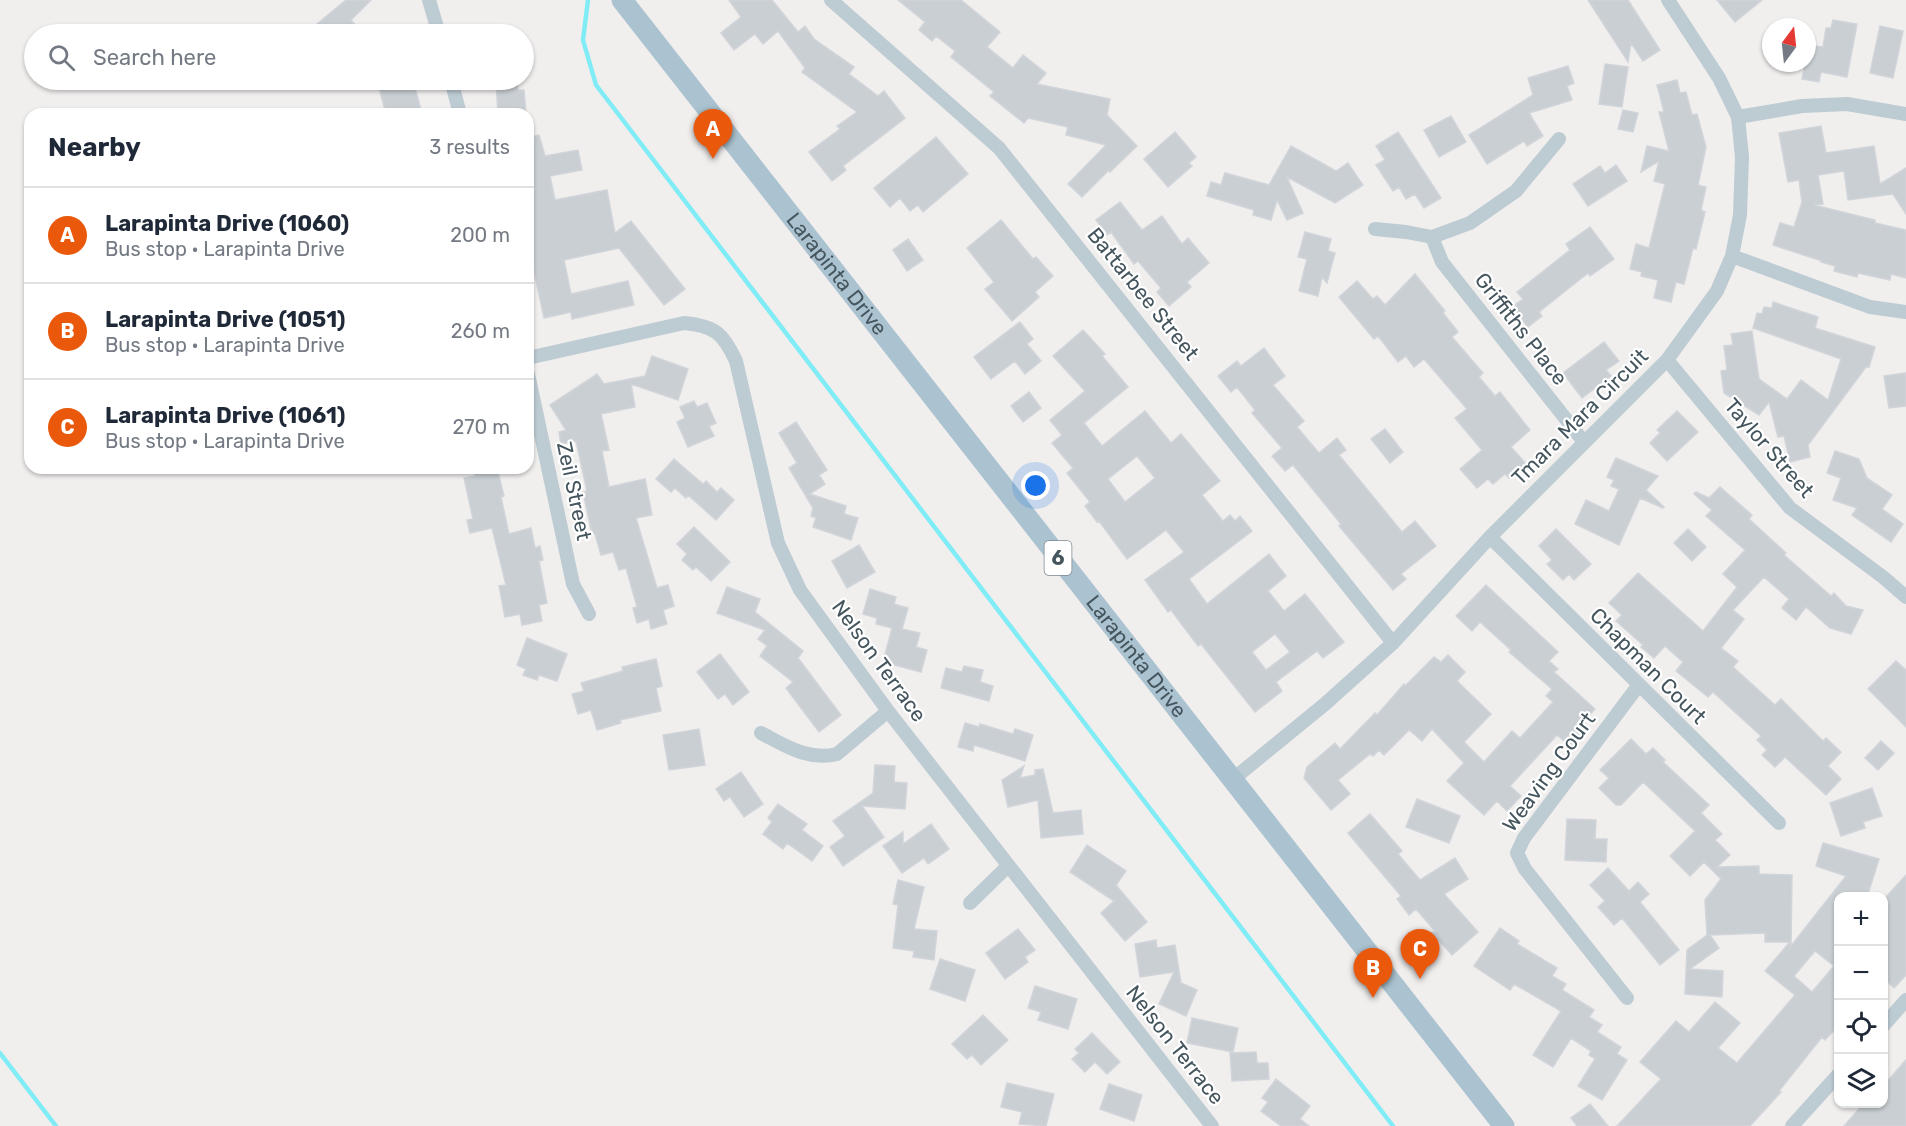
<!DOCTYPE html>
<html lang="en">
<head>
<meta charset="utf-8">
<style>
  body { margin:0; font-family:Rubik,sans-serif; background:#f2f2f3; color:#1f2937 }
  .controls { position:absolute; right:18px; bottom:18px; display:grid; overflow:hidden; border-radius:12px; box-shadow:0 2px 4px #0004 }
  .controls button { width:54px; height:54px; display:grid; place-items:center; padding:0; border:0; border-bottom:2px solid #e0e1e3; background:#fff; color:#1f2937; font:30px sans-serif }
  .compass { position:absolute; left:1762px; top:18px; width:54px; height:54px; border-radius:50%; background:#fff; box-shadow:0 2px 4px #0004; rotate:15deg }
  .you { position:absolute; left:1036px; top:486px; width:21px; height:21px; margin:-15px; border:4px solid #fff; border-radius:50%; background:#1a73e8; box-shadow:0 0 0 9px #1a73e833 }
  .badge { display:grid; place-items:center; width:39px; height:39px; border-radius:50%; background:#ea580c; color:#fff; font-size:20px; font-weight:700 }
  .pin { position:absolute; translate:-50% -50px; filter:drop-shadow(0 2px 3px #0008) }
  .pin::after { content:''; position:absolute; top:32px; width:21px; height:18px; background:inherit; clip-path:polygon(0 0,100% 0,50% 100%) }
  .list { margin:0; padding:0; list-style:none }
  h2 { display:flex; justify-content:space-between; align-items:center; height:78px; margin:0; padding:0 24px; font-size:26px }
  h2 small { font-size:20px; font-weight:400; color:#747a83 }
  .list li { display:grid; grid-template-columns:39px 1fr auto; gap:18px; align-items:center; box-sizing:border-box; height:96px; padding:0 24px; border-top:2px solid #e0e1e3 }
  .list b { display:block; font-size:22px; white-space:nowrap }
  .list p { margin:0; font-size:20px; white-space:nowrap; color:#747a83 }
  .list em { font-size:20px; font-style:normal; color:#747a83 }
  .icon { flex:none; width:33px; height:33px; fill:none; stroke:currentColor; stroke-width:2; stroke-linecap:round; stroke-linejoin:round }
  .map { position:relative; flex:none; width:1906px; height:1126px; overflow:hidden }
  .search { position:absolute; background:#fff; box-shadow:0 2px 4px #0004; left:24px; top:24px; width:510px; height:66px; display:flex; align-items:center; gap:15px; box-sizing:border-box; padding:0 21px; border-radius:33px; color:#747a83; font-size:22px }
  .panel { position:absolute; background:#fff; box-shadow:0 2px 4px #0004; left:24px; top:108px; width:510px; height:366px; border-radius:18px }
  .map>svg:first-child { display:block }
</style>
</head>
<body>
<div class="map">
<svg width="1906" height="1126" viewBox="0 0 1906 1126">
  <rect width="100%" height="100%" fill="#f1eeee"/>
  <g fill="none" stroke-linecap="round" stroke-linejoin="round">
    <path stroke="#80ecf5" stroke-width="4.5" d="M588,0l-5,40 13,45 797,1041
      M0,1053l56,73"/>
  </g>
  <path fill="#c9cfd3" stroke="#d1d5da" stroke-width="1.5" fill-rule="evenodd" d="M346,0h25l-20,20 12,14h-37l-9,-10z
    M729,0h43l26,32 7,-6 9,13 40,28 -5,7 29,22 6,-5 21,27 -62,48 3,4 -14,11 -23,-29 31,-23 -3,-3 20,-14 -55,-40 3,-4 -27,-37 -15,13 -8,-10 -21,16 -13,-17 20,-16z
    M898,0h63l39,32 -13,15 26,21 10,-13 23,18 -9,11 73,15 -3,16 30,31 -27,26 -1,-2 -27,27 -14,-13 38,-39 -40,-10 2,-8 -40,-9 -4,5 -34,-27 4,-4 -43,-35 4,-6 -19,-15 -4,5 -13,-11 6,-8z
    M1588,0h40l32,50 -17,11 -12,-18 -3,19z
    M1717,0h45l-27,22z
    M1833,20l24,4 -10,53 -26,-5 -2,10 -17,-3 3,-16h2l1,-18 15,2 3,-19h5z
    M1880,26l23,5 -10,47 -23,-5z
    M1605,64l23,3 -6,40 -23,-3z
    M1568,66l6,17 -7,3 5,14 -43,13 14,23 -16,10 -3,-5 -37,23 -18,-29 64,-40 -5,-17z
    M377,80h36l9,34h-36z
    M496,80h21l1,10h6l2,24h-28z
    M1677,80l3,13 6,-1 6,23 5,-1 9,33 -8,38 8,2 -5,23 4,2 -9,37 -3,-1 -9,36 -8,-2 -5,20 -17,-4 4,-18 -17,-4 1,-4 -12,-3 6,-25 13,4 16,-64 -11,-3 5,-20 -18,11 6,-26 22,5 -10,-39h5l-7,-27z
    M1623,110l15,3 -5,19 -15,-3z
    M1451,116l15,26 -27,15 -15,-27z
    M1821,126l5,27 48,-7 6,38 26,-16v46l-13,-20 -45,6 -4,-29 -26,4 5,29 -9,1 61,15v3l31,7v48l-15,-4 -1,6 -32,-7 -1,4 -23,-6 1,-5 -14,-4 1,-1 -49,-16 7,-22 14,4 8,-25 -3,-22 -11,2 -9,-49z
    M1175,132l21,25 -7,6 3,3 -24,21 -24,-28z
    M1398,132l43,66 -17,10 -9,-14 -9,5 -7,-12 -6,4 -17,-26 9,-5 -9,-14z
    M539,135l6,21 33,-6 4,20 -32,6 5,24 52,-10 8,43 16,-12 54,68 -21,16 -45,-57 -55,12 7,34 57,-13 6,24 -62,14 -1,-7 -27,6 -16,-75v-105z
    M936,137l32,37 -45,38 -5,-7 -8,6 -10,-13 -10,9 -16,-19z
    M1291,146l45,25 12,-8 15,22 -28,18 -48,-26 16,36 -16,7 -10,-20 -6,20 -18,-5 1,-5 -47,-14 4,-14 10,3 4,-12 44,12z
    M1616,165l11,16 -39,25 -15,-22 27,-18 5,7z
    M1120,202l22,28 20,-14 20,28 6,-6 21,25 -22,19 4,5 -22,19 -12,-14 4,-4 -23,-27 -4,3 -23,-32 -4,3 -11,-15z
    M1001,220l32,39 3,-2 17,19 -18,16 4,5 -27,24 -27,-32 9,-7 -27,-34z
    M1590,227l24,32 -24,17 -2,-3 -49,39 3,4 -14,11 -16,-20 11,-8 -6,-7 53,-42 -4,-6z
    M1305,232l26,7 -3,12 7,2 -8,30 -5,-6 -4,19 -19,-5 8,-32 -9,-2z
    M908,239l15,21 -16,11 -14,-21z
    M1415,274l30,37 -2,2 15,19 -6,5 31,36 -4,4 16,19 5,-4 30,38 -19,17 15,17 -17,14 -4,-4 -12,10 -5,-5 -11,9 -17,-19 22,-19 -27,-32 12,-9 -43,-50 -10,8 -8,-11 -8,6 -20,-26 -4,3 -35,-42 18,-16 16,18 4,-3 8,9z
    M1773,302l45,15 -3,11 60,19 -6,20h-3l-58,78 2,12 -20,5 -6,-26 -6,1 -9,-35 -10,13 -35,-22 -3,-22 6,-1 -3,-24 9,-1 -2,-11 21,-3 7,48 28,20 14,-19 27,20 13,-41 -88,-31 4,-15 5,1 2,-7 8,1z
    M1020,322l13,17 -6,5 14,17 -16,13 -10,-13 -24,18 -17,-22z
    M1083,330l22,24 -3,2 26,31 -44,36 18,23 43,-35 26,32 10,-9 39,47 -18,14 21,26 7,-6 5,6 5,-5 12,15 -63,48 18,25 62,-50 17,22 -18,15 16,20 21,-17 39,48 -21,16 -6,-7 -41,31 6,9 -27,21 -54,-68 -3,2 -27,-36 -3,2 -23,-32 39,-28 -18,-22 -39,29 -28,-38 -2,1 -12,-16 5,-4 -23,-29 6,-5 -21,-25 10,-8 -12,-15 35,-29 -32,-35zM1137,456l18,22 -30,24 -17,-23zM1275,634l15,18 -24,18 -14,-18z
    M1604,342l15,19 -13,9 5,6 -29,22 -19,-25z
    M1264,348l21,28 -12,9 31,36 -7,6 22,26 18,-15 9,12 -7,5 63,77 13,-11 21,25 -35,28 5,5 -13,11 -54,-64 2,-2 -48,-59 -8,6 -13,-15 10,-8 -30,-35 3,-3 -18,-23 -6,5 -13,-16 19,-15 4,5z
    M652,356l36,13 -10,31 -47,-16 4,23 -34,7 8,36 -7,1 7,36 36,-8 7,36 -16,3 21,70 11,-3 6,21 -11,4 4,14 -16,5 -2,-10 -12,4 -4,-15 4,-1 -11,-39 -7,2 -6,-18 -12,3 -6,-21h-3l-9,-42 4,-1 -11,-50 -15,3 -2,-12 7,-2 -16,-25 47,-31 7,10 41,-8z
    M1906,373v33l-17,2 -5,-32z
    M1029,392l12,16 -18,14 -12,-16z
    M694,401l3,6 10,-4 9,20 -7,3 5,10 -26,11 -11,-25 8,-4 -5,-11z
    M1677,411l21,21 -31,29 -17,-18 10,-10 -3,-3z
    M796,422l31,48 -8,5 6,9 -15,10 36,12 -2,8 14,4 -7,22 -38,-13 3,-9 -5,-2 2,-8 -24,-40 8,-5 -18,-30z
    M1385,429l18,23 -13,11 -19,-24z
    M1835,451l24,8 8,19 25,17 -10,14 21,15 -12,18 -39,-27 5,-7 -24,-8 8,-22 -14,-5z
    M1616,458l42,18 -12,14 18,17 -1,1 -23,-10 -21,47 -44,-21 11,-24 23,11 10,-22 -8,-3 3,-6 -7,-3z
    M674,459l29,25 3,-3 11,11 4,-4 13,12 -18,20 -28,-25 -2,3 -11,-10 -4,4 -15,-13z
    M473,468h24l7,28 -3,1 8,37 22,-6 4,20 5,-2 3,14 -4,1 8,42 -8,2 3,16 -20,4 -2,-11 -15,3 -6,-31 7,-1 -14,-57 -22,5 -3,-13 6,-1 -9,-41 11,-2z
    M1720,487l32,28 -3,4 37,34 -2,2 47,41 3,-3 12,13 17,4 -12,24 -21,-6 -24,-21 -10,13 -14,-12 7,-9 -25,-22 -31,33 11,9 -23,29 17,13 -5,6 42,38 6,-6 42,42 3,-3 15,14 -13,14 13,13 -15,16 -41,-38 -10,10 -13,-12 5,-5 -10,-10 4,-4 -48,-44 -5,5 -32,-26 7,-9 -18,-16 -11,12 -13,-11 2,-2 -27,-24 6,-6 -13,-12 29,-30 65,58 34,-44 -14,-13 22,-24 -39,-34 6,-6 -18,-16 2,-2 13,6z
    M694,527l36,35 -19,19 -15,-14 -3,3 -11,-10 5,-6 -10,-10z
    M1556,529l35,35 -17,16 -5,-6 -6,6 -16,-16 5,-4 -13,-14z
    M1688,529l18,18 -14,14 -18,-18z
    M859,545l16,27 -28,16 -15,-27z
    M1486,585l72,67 -9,9 9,8 -4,3 41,37 -14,15 5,5 -16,17 -13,-11 -47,51 11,10 -14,15 -10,-10 -13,14 -37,-34 17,-18 -32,-34 -10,12 -13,-11 -25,25 -5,-5 -6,6 -3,-2 -32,26 12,14 -19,16 -27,-32 3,-11 28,-24 5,6 35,-36 2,2 27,-31 1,2 29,-29 7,5 7,-7 17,17 -8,9 34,33 -27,28 20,20 28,-31 8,7 33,-36 -7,-6 6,-7 -43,-37 2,-2 -31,-28 -8,9 -16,-15z
    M727,587l33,12 -5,13 48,39 -5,7 43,57 -22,17 -33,-44 7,-6 -33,-26 7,-10 -9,-7 7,-9 -48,-17z
    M870,589l26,8 -2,7 14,4 -6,21 18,4 -4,14 11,3 -6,22 -38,-10 9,-34 -16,-4 1,-6 -14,-4z
    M527,638l40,16 -10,27 -18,-6 -2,5 -14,-5 3,-6 -9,-4z
    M720,654l29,38 -16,13 -8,-11 -7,5 -21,-27z
    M656,659l6,27 -6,2 5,23 -41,9 1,3 -24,7 -6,-20 -13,4 -6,-20 12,-3 -3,-8 42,-12 -1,-4z
    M1896,661l10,9v57l-38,-38z
    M964,666l19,4 -3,12 13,4 -4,15 -48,-13 5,-20 16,4z
    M965,723l14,4 1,-3 33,10 2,-5 18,6 -8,26 -51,-16 -1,6 -15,-4z
    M699,729l6,36 -36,5 -6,-35z
    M1631,739l15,15 7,-6 12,12 -2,2 46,43 -8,8 21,21 -7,6 15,15 -13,12 42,-1v8l33,1 -1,71 55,-70 -30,-10 7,-23 56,16 -12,38h-28v128l-14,15 -3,-3 -43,54 2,1 -31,34h-133l44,-47 -21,-17 36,-41 13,11 26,-30 25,21 -22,25 19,15 58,-68 -30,-24 25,-29h-25v-9l-55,2 9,13 -29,21 33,2 -1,26 -37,-3 2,-44 20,-15 -2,-35 16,-21 -17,-17 -14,14 -20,-20 25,-25 -52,-49 -22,23h-5l-17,-17 10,-10 -9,-8zM1815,951l19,15 -22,26 -18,-16z
    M1881,741l13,12 -16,17 -13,-12z
    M875,765l20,1 -1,16 13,1 -2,26 -43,-3 22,31 -41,29 -13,-19 15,-11 -12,-15 40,-28z
    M1024,766l-4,12 15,-3v-5l8,-1 10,44 28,-3 2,24 -42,4 -3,-38 -30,7 -6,-27z
    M741,772l22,32 -19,13 -14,-20 -6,4 -8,-12z
    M1872,788l10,28 -19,6 2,6 -24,8 -11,-33z
    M1417,799l43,17 -11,27 -43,-16z
    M778,804l29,20 -5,6 21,16 -11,15 -25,-18 -4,6 -20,-15 9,-12 -4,-4z
    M1370,814l32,37 -4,3 22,26 35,-22 13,21 -24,15 34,38 -26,23 -20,-22 3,-2 -19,-22 -7,6 -12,-16 4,-3 -53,-63z
    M1567,819l29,1 -1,19h12l-1,23 -41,-2z
    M931,824l18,25 -21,15 -4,-6 -22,15 -19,-27 20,-14v12z
    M1087,845l39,26 -10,14 31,37 -22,19 -24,-28 13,-12 -44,-29z
    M1608,868l21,23 9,-9 11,12 -9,8 39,48 -19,15 -38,-47 -8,7 -16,-18 7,-6 -15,-16z
    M1906,875v100l-12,13 -10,-10v-79z
    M898,880l26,7 -10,42 23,2 -3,29 -21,-3 1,-6 -21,-3 5,-43 -5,-1z
    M1500,928l19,13 -2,3 40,24 -5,8 14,8 -4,6 32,20 -5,7 13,8 -5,7 24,15 -4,7 10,6 -25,40 -24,-14 17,-27 -6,-4 2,-4 -20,-13 -18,29 -20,-12 28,-44 -47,-27 -4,6 -36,-24z
    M1018,929l17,21 -10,7 3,5 -23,17 -19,-26z
    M1156,940l1,8 18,-3 6,38 16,7 -11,26 -27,-12 15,-32 -34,5 -5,-33z
    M940,959l35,11 -10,31 -35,-12z
    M1035,986l42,13 -9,30 -30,-9 3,-8 -13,-4z
    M983,1015l25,25 -27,25 -9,-10 -5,4 -15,-15z
    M1192,1018l46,10 -5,24 -46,-9z
    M1092,1033l28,29 -13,12 -12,-12 -10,10 -13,-13 7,-6 -4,-4z
    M1256,1052l1,11h11l1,16 -37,2 -2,-28z
    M1906,1060v66h-62l19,-22h21v-19z
    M1276,1079l34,27 -10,13 9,7h-28l-20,-15 7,-9 -6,-4z
    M1007,1083l47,11 -8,32 -27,-2 3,-12 -21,-5z
    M1109,1084l33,11 -8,26 -34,-12z
    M1590,1104l18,22h-31l-6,-8z"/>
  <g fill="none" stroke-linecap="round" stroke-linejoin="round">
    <path stroke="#bdcbd2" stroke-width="14" d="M429,0l10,34
      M831,0l168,148 394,495
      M451,80l9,34
      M1738,117l64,-11 45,-2 59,10
      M1375,229l31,3 26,5 38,-14 46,-32 43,-52
      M1432,237l10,25 142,180
      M1732,256l138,51 36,5
      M528,358l156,-35c31,3 39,10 52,38l42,182 22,47 88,121 324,415
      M1667,360l123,148 93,69 23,20
      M528,374l45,210 16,30
      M1490,537l289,286
      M761,733c25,13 47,28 76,21l51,-43
      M1232,780l93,-76 68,-61 97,-106 177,-177 50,-69 15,-35 8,-41 2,-58 -4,-40 -19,-39 -51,-78
      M970,903l38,-37
      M1627,998l-102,-129 -8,-16 7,-15 114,-152
      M1884,1025l22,-25
      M1792,1126l46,-51"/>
    <path stroke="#abc3d0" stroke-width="21" id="s1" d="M622,0l882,1126"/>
  </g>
  <g text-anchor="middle" stroke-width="4.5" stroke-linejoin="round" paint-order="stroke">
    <rect fill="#fff" stroke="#7c888e" stroke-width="1.5" x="1044.5" y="541" width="27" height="34" rx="4.5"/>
    <g font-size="20" font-weight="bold" fill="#44555d">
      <text x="1058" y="565">6</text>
    </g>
    <g font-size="21" fill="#44555d" stroke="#fff">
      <text dy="7" stroke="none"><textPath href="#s1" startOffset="348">Larapinta Drive</textPath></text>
      <text transform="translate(1143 294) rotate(51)" y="7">Battarbee Street</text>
      <text transform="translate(1521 329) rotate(52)" y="7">Griffiths Place</text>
      <text transform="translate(1580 417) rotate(-45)" y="7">Tmara Mara Circuit</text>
      <text transform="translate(1769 448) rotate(49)" y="7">Taylor Street</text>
      <text transform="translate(574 491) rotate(78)" y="7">Zeil Street</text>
      <text dy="7" stroke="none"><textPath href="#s1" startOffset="834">Larapinta Drive</textPath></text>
      <text transform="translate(879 661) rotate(54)" y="7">Nelson Terrace</text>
      <text transform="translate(1648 666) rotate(45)" y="7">Chapman Court</text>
      <text transform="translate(1549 772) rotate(-54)" y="7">Weaving Court</text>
      <text transform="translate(1175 1045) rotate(52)" y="7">Nelson Terrace</text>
    </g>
  </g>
</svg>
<div class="controls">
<button>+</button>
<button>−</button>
<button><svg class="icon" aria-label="locate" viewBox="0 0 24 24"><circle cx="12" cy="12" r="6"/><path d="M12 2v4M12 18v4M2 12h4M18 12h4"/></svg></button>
<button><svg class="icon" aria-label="layers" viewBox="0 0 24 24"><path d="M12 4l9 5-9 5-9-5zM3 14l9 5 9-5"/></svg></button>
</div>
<svg class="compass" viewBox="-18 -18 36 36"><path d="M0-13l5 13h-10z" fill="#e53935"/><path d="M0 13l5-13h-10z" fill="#747a83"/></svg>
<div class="you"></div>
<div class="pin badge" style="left:713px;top:159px">A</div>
<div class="pin badge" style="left:1373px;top:998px">B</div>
<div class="pin badge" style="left:1420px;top:979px">C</div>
<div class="search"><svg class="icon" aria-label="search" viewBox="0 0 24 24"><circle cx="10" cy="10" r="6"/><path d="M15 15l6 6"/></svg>Search here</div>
<section class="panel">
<h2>Nearby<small>3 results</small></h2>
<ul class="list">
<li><span class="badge">A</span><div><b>Larapinta Drive (1060)</b><p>Bus stop · Larapinta Drive</p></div><em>200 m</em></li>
<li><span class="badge">B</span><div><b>Larapinta Drive (1051)</b><p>Bus stop · Larapinta Drive</p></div><em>260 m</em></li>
<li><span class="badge">C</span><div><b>Larapinta Drive (1061)</b><p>Bus stop · Larapinta Drive</p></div><em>270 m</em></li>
</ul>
</section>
</div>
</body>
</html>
